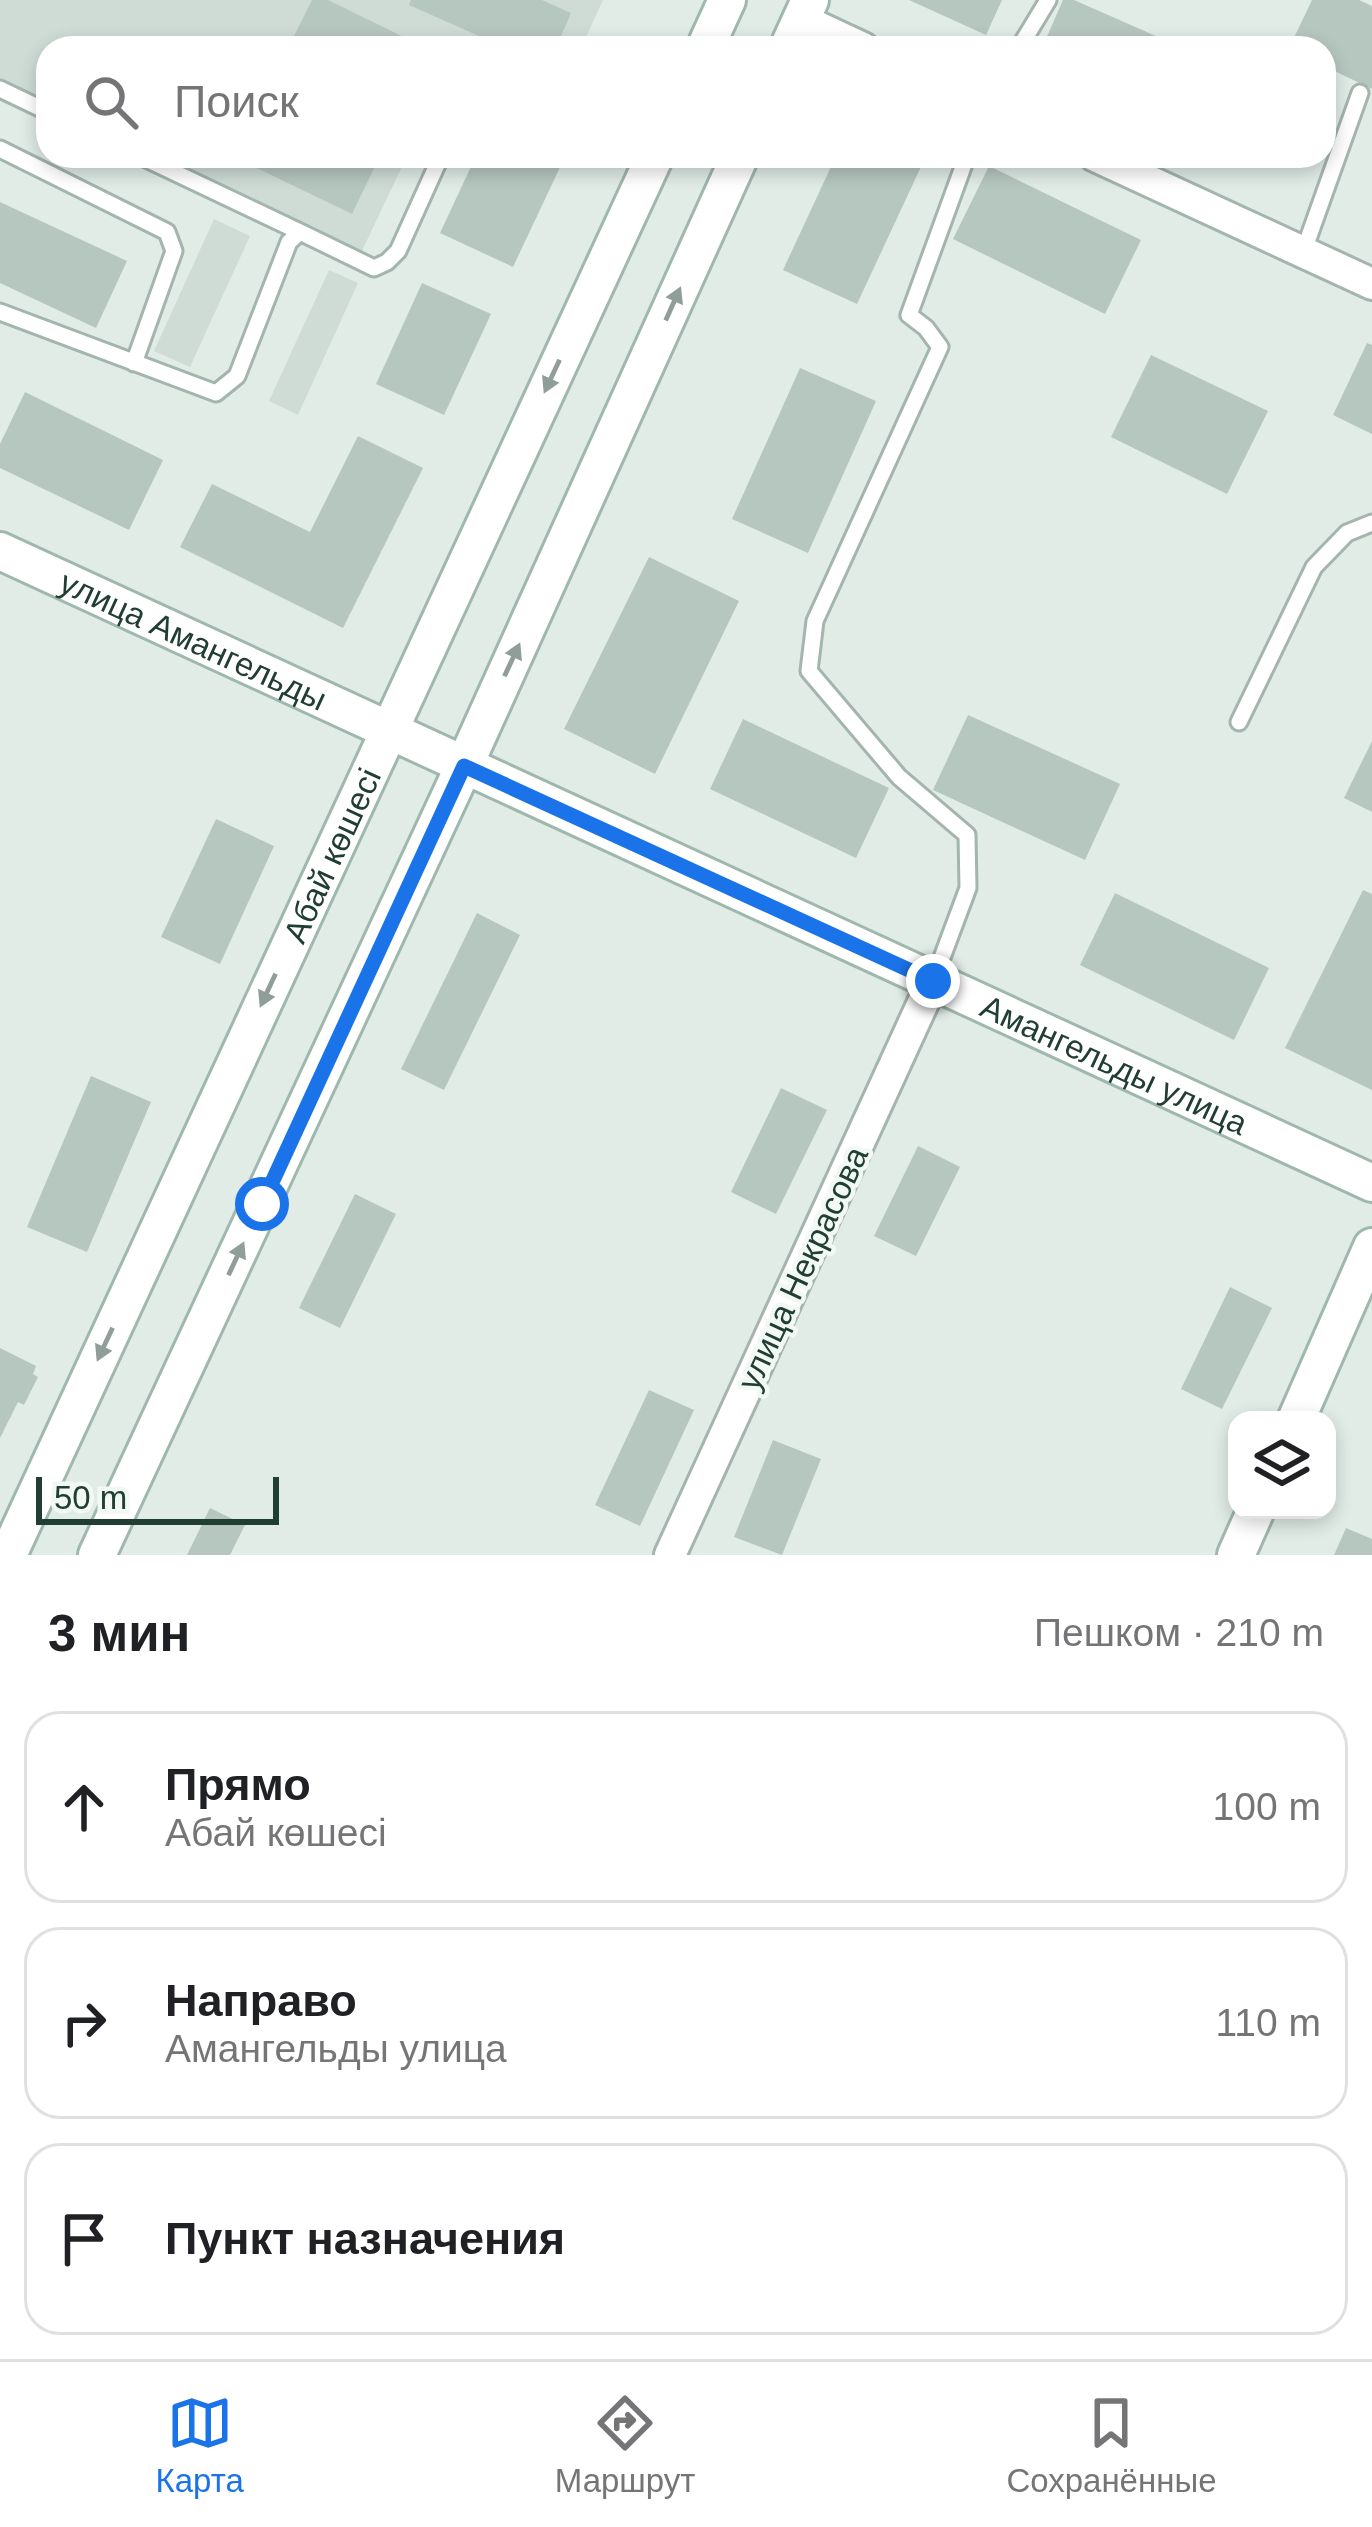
<!DOCTYPE html>
<html lang="ru">
<head>
<meta charset="utf-8">
<style>
  body { margin:0; font-family:Helvetica,sans-serif; background:#f2f2f2; color:#202124 }
  .controls { position:absolute; right:36px; bottom:36px; display:grid; overflow:hidden; border-radius:24px; box-shadow:0 6px 18px #0003 }
  .controls button { width:108px; height:108px; display:grid; place-items:center; padding:0; border:0; border-bottom:3px solid #e0e0e0; background:#fff; color:#202124; font:60px sans-serif }
  .scale { position:absolute; left:36px; bottom:30px; width:243px; box-sizing:border-box; padding-left:12px; border:6px solid #213e35; border-top:0; font-size:33px; line-height:42px; white-space:nowrap; color:#213e35; -webkit-text-stroke:9px #f2f9f5; paint-order:stroke }
  .stop { position:absolute; width:36px; height:36px; margin:-27px; border:9px solid #1a73e8; border-radius:50%; background:#fff }
  .stop.end { background:#1a73e8; border-color:#fff; box-shadow:0 3px 12px #0008 }
  .list { margin:0; padding:0; list-style:none }
  h2 { display:flex; justify-content:space-between; align-items:center; height:156px; margin:0; padding:0 48px; font-size:51px }
  h2 small { font-size:39px; font-weight:400; color:#757577 }
  .list li { display:grid; grid-template-columns:78px 1fr auto; gap:36px; align-items:center; box-sizing:border-box; height:192px; margin:0 24px 24px; padding:0 24px; border:3px solid #e0e0e0; border-radius:36px }
  .list b { display:block; font-size:45px; white-space:nowrap }
  .list p { margin:0; font-size:39px; white-space:nowrap; color:#757577 }
  .list em { font-size:39px; font-style:normal; color:#757577 }
  .icon { flex:none; width:66px; height:66px; fill:none; stroke:currentColor; stroke-width:2; stroke-linecap:round; stroke-linejoin:round }
  .map { position:relative; flex:none; width:1372px; height:1555px; overflow:hidden }
  .search { position:absolute; background:#fff; box-shadow:0 6px 18px #0003; left:36px; right:36px; top:36px; height:132px; display:flex; align-items:center; gap:30px; box-sizing:border-box; padding:0 42px; border-radius:36px; color:#757577; font-size:45px }
  .sheet { height:804px; background:#fff }
  nav { display:flex; justify-content:space-around; align-items:center; box-sizing:border-box; height:168px; border-top:3px solid #e0e0e0; background:#fff; font-size:33px; color:#757577 }
  nav a { display:grid; justify-items:center; gap:6px }
  nav .on { color:#1a73e8 }
  .map>svg:first-child { display:block }
</style>
</head>
<body>
<div class="map">
<svg width="1372" height="1555" viewBox="0 0 1372 1555">
  <rect width="100%" height="100%" fill="#e1ece7"/>
  <path fill="#cfdcd6" d="M0,0h603l-22,48h-533v60l-48,-22z
    M151,156h256l-46,97z
    M214,219l36,17 -60,131 -36,-16z
    M329,270l29,13 -60,132 -29,-14z"/>
  <path fill="#b6c7c0" d="M312,0h16l98,48h-138z
    M411,0h131l29,13 -15,35h-50l-97,-43z
    M909,0h93l-16,35z
    M1063,0h11l109,48h-141z
    M1312,0h47l13,6v83l-48,-23v-18h-35z
    M232,156h148l-28,58z
    M476,156h71l15,7 -49,104 -73,-34z
    M836,156h90l-69,148 -74,-34z
    M989,166l152,74 -36,74 -152,-75z
    M0,202l127,59 -31,67 -96,-45z
    M422,283l69,31 -47,101 -68,-31z
    M1367,343l5,2v89l-39,-19z
    M1151,355l117,56 -41,83 -116,-57z
    M800,368l76,33 -68,152 -76,-34z
    M25,392l138,68 -34,70 -129,-62v-24z
    M358,436l65,32 -80,160 -163,-81 32,-63 98,48z
    M649,557l90,44 -84,173 -91,-45z
    M968,715l152,69 -35,76 -152,-70z
    M743,719l146,69 -33,70 -146,-69z
    M1372,741v71l-28,-14z
    M216,819l58,27 -54,118 -59,-27z
    M1363,890l9,4v196l-87,-42z
    M1115,893l154,75 -35,72 -154,-75z
    M477,913l43,22 -76,155 -43,-21z
    M91,1076l60,26 -64,150 -60,-25z
    M781,1088l46,22 -51,104 -45,-22z
    M918,1146l42,21 -44,89 -42,-20z
    M355,1194l41,20 -56,114 -41,-20z
    M1230,1287l42,21 -50,101 -41,-20z
    M0,1348l36,18 -3,8 5,3 -14,28 -6,-3 -18,36z
    M649,1390l45,20 -54,116 -45,-21z
    M773,1440l48,19 -39,96 -48,-18z
    M210,1508l35,17 -15,30h-43z
    M1346,1528l26,11v16h-38z"/>
  <g fill="none" stroke-linecap="round" stroke-linejoin="round">
    <g stroke="#a4b4ae" stroke-width="21">
      <path id="lane" d="M1019,48l29,-48
        M0,89l48,23
        M0,149l167,83 7,19 -40,112
        M140,156l160,76
        M1303,253l57,-160
        M0,312l216,81 21,-17 52,-134 11,-10 74,36 13,-6 11,-11 43,-95
        M1239,722l75,-155 33,-34 25,-10
        M934,979l34,-91 -1,-53 -68,-58 -90,-106 6,-50 125,-274 -14,-19 -17,-13 58,-159"/>
    </g>
    <g stroke="#a4b4ae" stroke-width="36">
      <path id="street" d="M801,19l62,29
        M1095,156l277,128
        M670,1555l263,-574"/>
    </g>
    <g stroke="#9fb8ae" stroke-width="42">
      <g id="secondary">
        <path d="M705,48l22,-48"/>
        <path d="M788,48l22,-48"/>
        <path id="s1" d="M0,551l1372,632"/>
        <path d="M1296,1420l76,-173"/>
        <path id="s2" d="M8,1555l647,-1399"/>
        <path d="M97,1555l367,-789 276,-610"/>
        <path d="M1236,1555l20,-45"/>
      </g>
    </g>
    <use href="#lane" stroke="#fff" stroke-width="15"/>
    <use href="#street" stroke="#fff" stroke-width="30"/>
    <use href="#secondary" stroke="#fff" stroke-width="36"/>
  </g>
  <defs><path id="oneway-solid" d="M-6-.8H1V-3.2L6.5 0L1 3.2V.8H-6Z" transform="scale(3)"/></defs>
  <g fill="#909e9a">
    <use href="#oneway-solid" transform="translate(673 304) rotate(-66)"/>
    <use href="#oneway-solid" transform="translate(552 376) rotate(115)"/>
    <use href="#oneway-solid" transform="translate(512 660) rotate(-65)"/>
    <use href="#oneway-solid" transform="translate(268 990) rotate(115)"/>
    <use href="#oneway-solid" transform="translate(236 1259) rotate(-65)"/>
    <use href="#oneway-solid" transform="translate(105 1344) rotate(115)"/>
  </g>
  <g fill="none" stroke-linecap="round" stroke-linejoin="round">
    <path stroke="#1a73e8" stroke-width="15" d="M262,1204l202,-438 469,215"/>
  </g>
  <g text-anchor="middle" stroke-width="9" stroke-linejoin="round" paint-order="stroke">
    <g font-size="33" fill="#213e35" stroke="#f2f9f5">
      <text dy="12" stroke="none"><textPath href="#s1" startOffset="213">улица Амангельды</textPath></text>
      <text dy="12" stroke="none"><textPath href="#s2" startOffset="771">Абай көшесі</textPath></text>
      <text dy="12" stroke="none"><textPath href="#s1" startOffset="1227">Амангельды улица</textPath></text>
      <text transform="translate(802 1268) rotate(-65)" y="12">улица Некрасова</text>
    </g>
  </g>
</svg>
<div class="controls">
<button><svg class="icon" aria-label="layers" viewBox="0 0 24 24"><path d="M12 4l9 5-9 5-9-5zM3 14l9 5 9-5"/></svg></button>
</div>
<div class="scale">50 m</div>
<div class="stop" style="left:262px;top:1204px"></div>
<div class="stop end" style="left:933px;top:981px"></div>
<div class="search"><svg class="icon" aria-label="search" viewBox="0 0 24 24"><circle cx="10" cy="10" r="6"/><path d="M15 15l6 6"/></svg>Поиск</div>
</div>
<section class="sheet">
<h2>3 мин<small>Пешком · 210 m</small></h2>
<ul class="list">
<li><svg class="icon" aria-label="ahead" viewBox="0 0 24 24"><path d="M12 20V5M6 11l6-6 6 6"/></svg><div><b>Прямо</b><p>Абай көшесі</p></div><em>100 m</em></li>
<li><svg class="icon" aria-label="right" viewBox="0 0 24 24"><path d="M7 20v-9h11M14 6l5 5-5 5"/></svg><div><b>Направо</b><p>Амангельды улица</p></div><em>110 m</em></li>
<li><svg class="icon" aria-label="arrive" viewBox="0 0 24 24"><path d="M6 21V4h12l-3 4 3 4H6"/></svg><div><b>Пункт назначения</b></div></li>
</ul>
</section>
<nav>
<a class="on"><svg class="icon" aria-label="map" viewBox="0 0 24 24"><path d="M3 6l6-2 6 2 6-2v14l-6 2-6-2-6 2zM9 4v14M15 6v14"/></svg>Карта</a>
<a><svg class="icon" aria-label="directions" viewBox="0 0 24 24"><path d="M12 3l9 9-9 9-9-9zM9 14v-3h6M13 9l2 2-2 2"/></svg>Маршрут</a>
<a><svg class="icon" aria-label="saved" viewBox="0 0 24 24"><path d="M7 4h10v16l-5-4-5 4z"/></svg>Сохранённые</a>
</nav>
</body>
</html>
